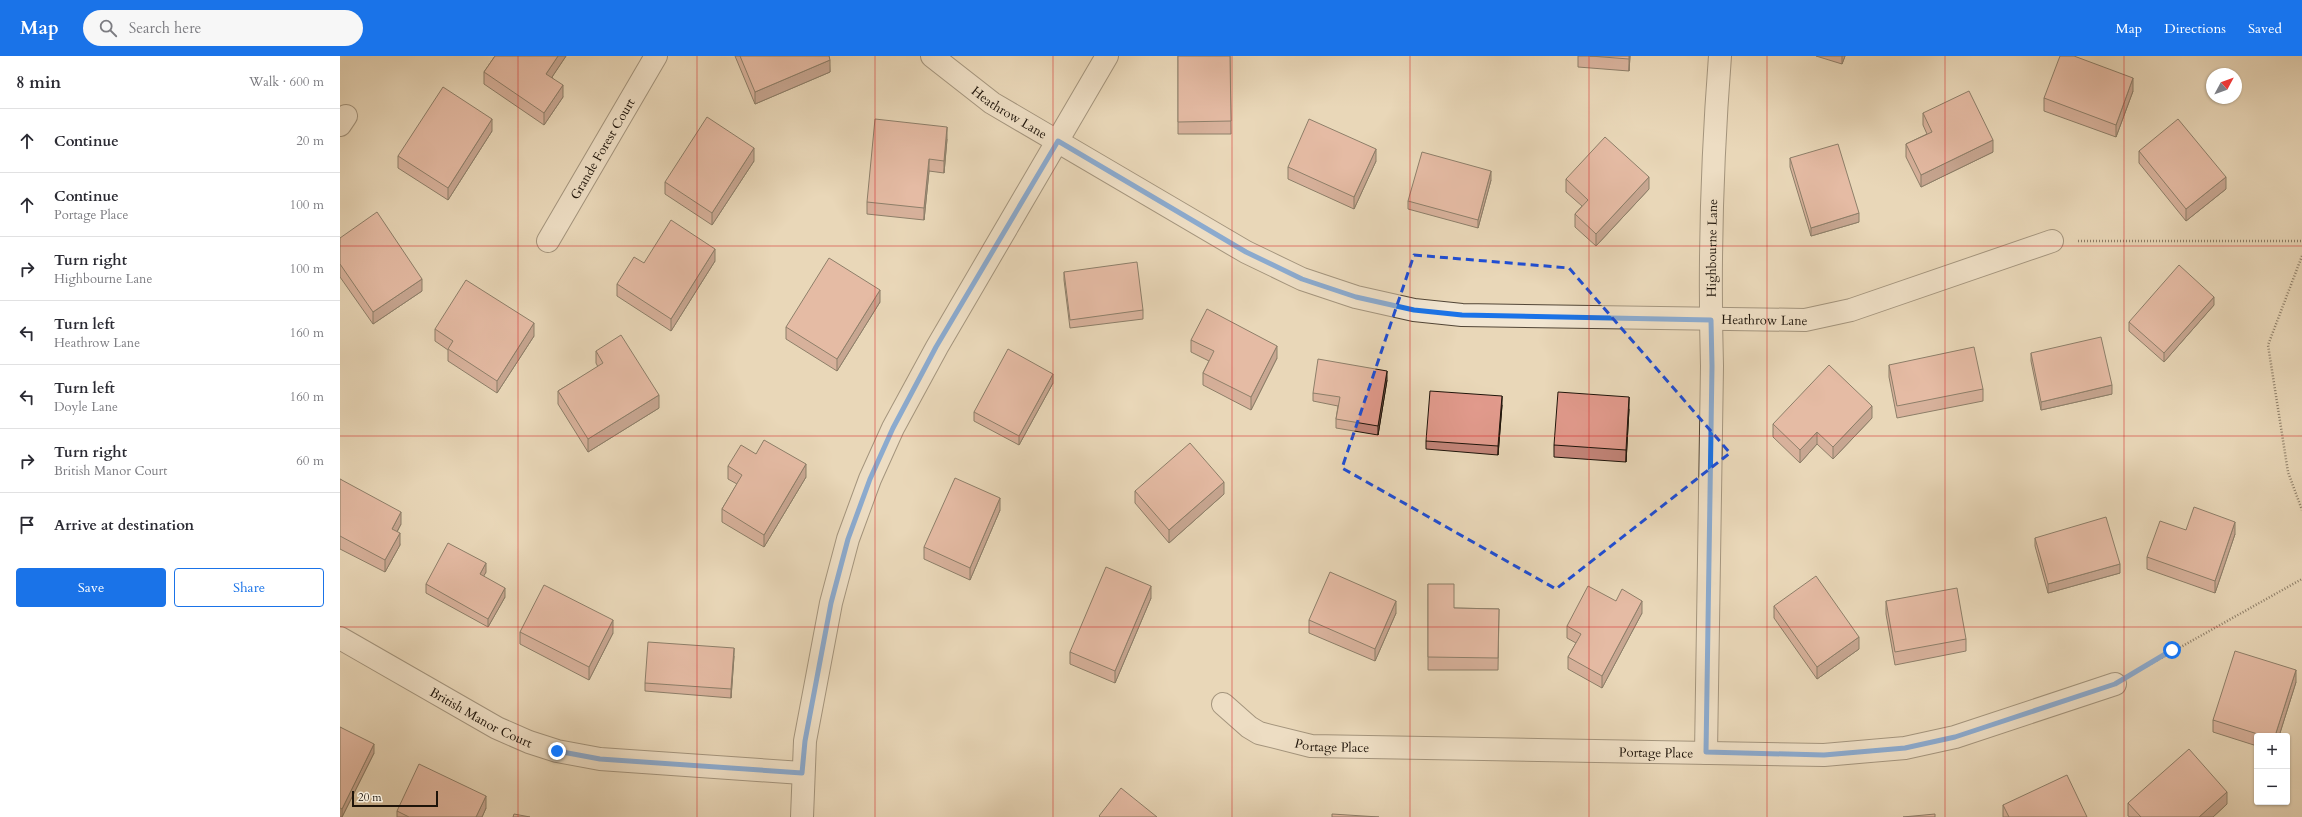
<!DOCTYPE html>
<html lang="en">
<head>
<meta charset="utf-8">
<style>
  body { margin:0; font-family:Cardo,serif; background:#f7f7f7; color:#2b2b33 }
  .controls { position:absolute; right:12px; bottom:12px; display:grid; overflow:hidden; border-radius:4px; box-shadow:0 1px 3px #0004 }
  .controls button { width:36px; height:36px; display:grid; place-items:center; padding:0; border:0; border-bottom:1px solid #e1e1e2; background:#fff; color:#2b2b33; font:20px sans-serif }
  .compass { position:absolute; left:1866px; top:12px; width:36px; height:36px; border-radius:50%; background:#fff; box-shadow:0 1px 3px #0004; rotate:49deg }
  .scale { position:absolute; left:12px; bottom:10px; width:86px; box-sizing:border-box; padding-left:4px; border:2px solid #1e140a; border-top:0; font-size:11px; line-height:14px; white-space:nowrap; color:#1e140a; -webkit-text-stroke:3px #f1e5d1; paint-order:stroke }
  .stop { position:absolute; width:12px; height:12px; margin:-9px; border:3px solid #1a73e8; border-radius:50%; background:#fff }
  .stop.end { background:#1a73e8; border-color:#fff; box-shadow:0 1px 4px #0008 }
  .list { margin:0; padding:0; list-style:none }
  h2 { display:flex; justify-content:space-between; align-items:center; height:52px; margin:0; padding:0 16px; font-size:17px }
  h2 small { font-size:13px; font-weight:400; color:#7c7c81 }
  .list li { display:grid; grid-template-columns:26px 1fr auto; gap:12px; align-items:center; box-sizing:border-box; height:64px; padding:0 16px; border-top:1px solid #e1e1e2 }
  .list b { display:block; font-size:15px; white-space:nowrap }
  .list p { margin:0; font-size:13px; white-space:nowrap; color:#7c7c81 }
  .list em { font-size:13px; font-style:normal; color:#7c7c81 }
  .actions { display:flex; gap:8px; padding:12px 16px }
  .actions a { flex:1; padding:9px 0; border:1px solid #1a73e8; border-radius:4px; text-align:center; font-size:14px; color:#1a73e8 }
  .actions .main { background:#1a73e8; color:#fff }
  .icon { flex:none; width:22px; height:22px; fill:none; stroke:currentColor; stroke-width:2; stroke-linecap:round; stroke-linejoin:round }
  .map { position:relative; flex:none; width:1962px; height:761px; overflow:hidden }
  header { display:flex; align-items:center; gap:24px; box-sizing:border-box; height:56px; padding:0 20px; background:#1a73e8; color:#fff }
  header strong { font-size:19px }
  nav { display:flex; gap:22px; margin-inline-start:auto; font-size:14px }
  .search { width:280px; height:36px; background:#f7f7f7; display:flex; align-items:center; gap:10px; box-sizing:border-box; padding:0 14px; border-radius:22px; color:#7c7c81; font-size:15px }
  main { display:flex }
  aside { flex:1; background:#fff }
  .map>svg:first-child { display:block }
</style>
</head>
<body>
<header>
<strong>Map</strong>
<div class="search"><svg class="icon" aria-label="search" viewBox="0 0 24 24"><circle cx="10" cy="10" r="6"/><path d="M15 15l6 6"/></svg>Search here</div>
<nav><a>Map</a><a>Directions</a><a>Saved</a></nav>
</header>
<main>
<aside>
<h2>8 min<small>Walk · 600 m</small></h2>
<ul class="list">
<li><svg class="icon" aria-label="ahead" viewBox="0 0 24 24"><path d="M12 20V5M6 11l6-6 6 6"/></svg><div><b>Continue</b></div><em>20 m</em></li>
<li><svg class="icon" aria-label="ahead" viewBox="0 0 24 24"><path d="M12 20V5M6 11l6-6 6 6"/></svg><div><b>Continue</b><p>Portage Place</p></div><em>100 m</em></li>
<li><svg class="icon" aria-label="right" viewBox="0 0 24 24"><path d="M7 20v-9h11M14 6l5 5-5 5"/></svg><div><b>Turn right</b><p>Highbourne Lane</p></div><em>100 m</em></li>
<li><svg class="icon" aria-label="left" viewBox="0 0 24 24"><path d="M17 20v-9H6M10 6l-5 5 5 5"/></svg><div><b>Turn left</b><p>Heathrow Lane</p></div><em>160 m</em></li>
<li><svg class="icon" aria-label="left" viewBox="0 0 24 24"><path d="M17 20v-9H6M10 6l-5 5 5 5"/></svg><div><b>Turn left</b><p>Doyle Lane</p></div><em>160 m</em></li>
<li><svg class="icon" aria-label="right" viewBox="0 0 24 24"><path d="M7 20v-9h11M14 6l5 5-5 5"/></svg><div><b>Turn right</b><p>British Manor Court</p></div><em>60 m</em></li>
<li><svg class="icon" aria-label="arrive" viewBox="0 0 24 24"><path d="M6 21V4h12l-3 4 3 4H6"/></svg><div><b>Arrive at destination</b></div></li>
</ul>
<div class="actions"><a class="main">Save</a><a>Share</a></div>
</aside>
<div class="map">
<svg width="1962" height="761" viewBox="0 0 1962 761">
  <rect width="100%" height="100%" fill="#e9d7b8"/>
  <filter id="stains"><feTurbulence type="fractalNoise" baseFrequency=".005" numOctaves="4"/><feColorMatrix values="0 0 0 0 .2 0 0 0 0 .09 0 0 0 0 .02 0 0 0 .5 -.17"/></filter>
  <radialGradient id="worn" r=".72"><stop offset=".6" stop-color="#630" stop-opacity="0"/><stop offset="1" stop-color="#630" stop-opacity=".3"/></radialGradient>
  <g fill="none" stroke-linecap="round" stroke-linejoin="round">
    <g stroke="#514536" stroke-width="24">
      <g id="street">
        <path id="s1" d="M592,0l60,47 254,149 56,27 54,18 58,13 48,5 343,5 46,-10 201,-69"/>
        <path d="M0,69l6,-9"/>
        <path id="s2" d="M208,185l108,-185"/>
        <path id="s3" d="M0,582l157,90 32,14 28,9 43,8 202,14"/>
        <path id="s4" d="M883,648l26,23 10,6 52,13 513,9 81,-7 50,-11 160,-53"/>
        <path id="s5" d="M1366,697l6,-387c-3,-103 0,-207 8,-310"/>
        <path d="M462,761l3,-76 26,-138 17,-64 22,-60 23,-51 44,-81 170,-291"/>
      </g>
    </g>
    <path stroke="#1e140a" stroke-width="2.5" stroke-dasharray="1 2" stroke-linecap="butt" d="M1738,185h224
      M1962,200l-34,89 20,127 14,38
      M1798,615l164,-92"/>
    <use href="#street" stroke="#f1e5d1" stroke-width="22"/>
  </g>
  <path fill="#c28478" stroke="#1e140a" d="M155,0h71l-14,21 11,20 -19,28 -60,-41v-12z
    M395,0h94l1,16 -75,32z
    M838,0h52l1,78h-53z
    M1238,0h52l-1,15 -51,-4z
    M1476,0h29l-3,8z
    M1793,35l-17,46 -72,-26v-13z
    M1583,57l70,39 -72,35 -15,-30v-13l21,-10 -4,-9z
    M152,75l-44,69 -50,-32v-12z
    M607,83l-3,34 -15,-2 -5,49 -57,-6v-12z
    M1799,95l87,38 -40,32 -47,-58z
    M1450,102l69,64 -48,14 -21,-69z
    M414,105l-42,64 -47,-31v-12z
    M1036,105l-22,48 -66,-30v-12z
    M1226,123l83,10 -53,57 -21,-19v-13l7,-8 -16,-14z
    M1151,124l-13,48 -70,-19v-8z
    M0,182l82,53 -49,33 -33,-47z
    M375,205l-44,70 -54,-35v-12l27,-21z
    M724,216l79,38v9l-73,9 -6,-48z
    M540,246l-43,69 -51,-32v-12z
    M1874,249l-50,57 -35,-31v-9z
    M95,273l99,7 -37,57 -49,-32v-11l-13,-9z
    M851,284l86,18 -26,52 -48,-25v-12l6,-12 -18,-9z
    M256,295l63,57 -71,44 -30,-48v-13l40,-24 -2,-4z
    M1691,297l81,41 -71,16 -10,-49z
    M1549,309l94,24v12l-86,17 -8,-41z
    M1047,324l-9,55 -42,-7v-9l2,-13 -25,-5v-8z
    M713,327l-34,62 -45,-24v-9z
    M1162,349l-4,50 -72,-6v-8z
    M1289,353l-3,53 -72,-5v-12z
    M1532,362l-39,41 -16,-15 -17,19 -27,-26v-13z
    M416,398l50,23 -42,70 -42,-25v-13l15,-25 -9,-5v-13z
    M0,423l61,45 -4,8 3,13 -15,27 -45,-23z
    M795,435l89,3 -55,49 -34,-40z
    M660,454l-30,70 -46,-21v-12z
    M1846,474l49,4 -20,59 -68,-24v-12z
    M1695,482l85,35 -72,20 -13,-47z
    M146,516l-3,4 22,21 -17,30 -62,-34v-9z
    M1088,528l26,24 45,1 -1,61h-70z
    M811,542l-36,85 -45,-19v-12z
    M1276,545l26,12 -40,75 -34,-19v-12l8,-14 -9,-5v-12z
    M1546,545l80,38v12l-71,14 -9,-51z
    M1434,550l85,43 -42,30 -43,-61z
    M1056,557l-21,48 -66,-28v-13z
    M180,576l93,1 -24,47 -69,-36z
    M394,600l-3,42 -86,-7v-8z
    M1956,626l-17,54h-22v10l-44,-14v-12z
    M0,671l34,26 -32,64h-2z
    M1788,747l99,1 -14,13h-83l-2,-1z
    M1663,749l84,12h-84z
    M146,752l-4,9h-85v-6z"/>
  <path fill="#9e6c62" stroke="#1e140a" d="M218,0h8l-20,30v-12z
    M1289,0h1l-1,15z
    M1502,0h3l-3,8z
    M490,4v12l-75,32v-12z
    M1793,22v13l-17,46v-12z
    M223,29v12l-19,28v-12z
    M152,63v12l-44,69v-12z
    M607,71v12l-3,34v-12z
    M1653,84v12l-72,35v-12z
    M414,92v13l-42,64v-12z
    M1036,93v12l-22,48v-12z
    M589,103v12l-5,49v-12z
    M1151,115v9l-13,48v-8z
    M1309,121v12l-53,57v-12z
    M1886,121v12l-40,32v-12z
    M1519,157v9l-48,14v-8z
    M375,193v12l-44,70v-12z
    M82,223v12l-49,33v-12z
    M540,234v12l-43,69v-12z
    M1874,241v8l-50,57v-9z
    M194,267v13l-37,57v-12z
    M937,290v12l-26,52v-13z
    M1047,315v9l-9,55v-9z
    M713,318v9l-34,62v-9z
    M1772,329v9l-71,16v-8z
    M319,339v13l-71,44v-13z
    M1162,340v9l-4,50v-9z
    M1289,341v12l-3,53v-12z
    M1532,350v12l-39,41v-12z
    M1477,376v12l-17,19v-13z
    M466,408v13l-42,70v-12z
    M884,426v12l-55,49v-13z
    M660,442v12l-30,70v-12z
    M61,456v12l-9,17v-12z
    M1895,466v12l-20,59v-12z
    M60,477v12l-15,27v-12z
    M146,507v9l-6,11v-9z
    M1780,508v9l-72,20v-9z
    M811,530v12l-36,85v-12z
    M165,532v9l-17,30v-8z
    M1056,545v12l-21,48v-12z
    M1302,545v12l-40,75v-12z
    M273,564v13l-24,47v-13z
    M1519,581v12l-42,30v-12z
    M394,592v8l-3,42v-9z
    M1956,614v12l-17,54h-4z
    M34,688v9l-32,64v-8z
    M1887,736v12l-14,13h-14z
    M146,740v12l-4,9h-6z"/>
  <path fill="#e19a8c" stroke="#1e140a" d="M155,0h63l-12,18 17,11 -19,28 -60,-41z
    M400,0h89l1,4 -75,32z
    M838,0h52l1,65 -53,1z
    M1250,0h39v3z
    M1720,0h14l59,22 -17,47 -72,-27z
    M103,31l49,32 -44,69 -50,-32z
    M1629,35l24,49 -72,35 -15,-31 26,-12 -9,-19z
    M367,61l47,31 -42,65 -47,-31z
    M535,63l72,8 -3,34 -15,-2 -5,49 -57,-6z
    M969,63l67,30 -22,48 -66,-30z
    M1838,63l48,58 -40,32 -47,-58z
    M1265,81l44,40 -53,57 -21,-20 13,-14 -22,-21z
    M1498,88l21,69 -48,15 -21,-70z
    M1082,96l69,19 -13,49 -70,-19z
    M37,156l45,67 -49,33 -33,-48v-26z
    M331,164l44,29 -44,70 -54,-35 17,-27 10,6z
    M489,202l51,32 -43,69 -51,-32z
    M797,206l6,48 -73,10 -6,-48z
    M1839,209l35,32 -50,56 -35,-31z
    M126,224l68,43 -37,58 -49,-32 5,-8 -18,-12z
    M867,253l70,37 -26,51 -48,-24 11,-22 -23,-11z
    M281,279l38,60 -71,44 -30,-48 45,-28 -7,-12z
    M1761,281l11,48 -71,17 -10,-49z
    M1634,291l9,42 -86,17 -8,-41z
    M668,293l45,25 -34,62 -45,-24z
    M978,303l69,12 -9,55 -42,-7 4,-22 -27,-4z
    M1489,309l43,41 -39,41 -16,-15 -17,18 -27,-26z
    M1090,335l72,5 -4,50 -72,-5z
    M1218,336l71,5 -3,53 -72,-5z
    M424,384l42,24 -42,71 -42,-26 20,-34 -14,-9 13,-21 15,9z
    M850,387l34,39 -55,48 -34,-39z
    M615,422l45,20 -30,70 -46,-21z
    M0,423l61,33 -9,17 8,4 -15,27 -45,-24z
    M1854,451l41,15 -20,59 -68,-24 13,-36 26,9z
    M1766,461l14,47 -72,20 -13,-46z
    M108,487l38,20 -6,11 25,14 -17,31 -62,-35z
    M766,511l45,19 -36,85 -45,-19z
    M990,516l66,29 -21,48 -66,-29z
    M1476,520l43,61 -42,30 -43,-61z
    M1088,528h26v24l45,1 -1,49 -70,-1z
    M204,529l69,35 -24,47 -69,-35z
    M1248,530l28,15 6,-12 20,12 -40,75 -34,-19 13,-23 -14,-8z
    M1617,532l9,51 -71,13 -9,-51z
    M308,586l86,6 -3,41 -86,-6z
    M1895,595l61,19 -21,66h-11l-51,-16z
    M0,671l34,17 -32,65 -2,-1z
    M1849,693l38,43 -28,25h-58l-13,-14z
    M79,708l67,32 -10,21h-67l-12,-6z
    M1727,719l20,42h-78l-6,-12z
    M781,732l36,29h-57l-1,-1z
    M174,758l16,3h-17z
    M992,758l47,3h-47z
    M1595,758v3h-32z"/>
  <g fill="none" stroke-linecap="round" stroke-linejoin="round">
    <path stroke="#1a73e8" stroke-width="5" d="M217,695l43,8 202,14 3,-32 26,-138 17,-64 22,-60 23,-51 43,-81 122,-206 188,111 56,27 54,18 58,13 48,5 249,5 1,46 -6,386 118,3 81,-7 50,-11 160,-53 57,-34"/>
  </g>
  <path d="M0 0H1962V761H0ZM1074,199l155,13 161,185 -174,136 -214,-121z" fill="#e9d7b8" fill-opacity=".55" fill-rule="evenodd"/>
  <path fill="none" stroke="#1d4ed8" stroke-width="3" stroke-dasharray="8 5" stroke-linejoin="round" d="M1074,199l155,13 161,185 -174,136 -214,-121z"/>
  <path fill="none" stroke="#d62828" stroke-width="1" stroke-opacity="0.55" d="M178,0v761M357,0v761M535,0v761M713,0v761M892,0v761M1070,0v761M1249,0v761M1427,0v761M1605,0v761M1784,0v761M0,190h1962M0,380h1962M0,571h1962"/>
  <g text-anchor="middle" stroke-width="3" stroke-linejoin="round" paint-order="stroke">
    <g font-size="13" fill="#1e140a" stroke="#f1e5d1">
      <text dy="5" stroke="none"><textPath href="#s1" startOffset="96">Heathrow Lane</textPath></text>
      <text dy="5" stroke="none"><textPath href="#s2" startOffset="107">Grande Forest Court</textPath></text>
      <text dy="5" stroke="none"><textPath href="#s5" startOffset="505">Highbourne Lane</textPath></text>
      <text dy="5" stroke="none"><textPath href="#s1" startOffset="900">Heathrow Lane</textPath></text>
      <text dy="5" stroke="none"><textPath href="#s3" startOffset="162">British Manor Court</textPath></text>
      <text dy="5" stroke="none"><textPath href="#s4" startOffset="121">Portage Place</textPath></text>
      <text dy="5" stroke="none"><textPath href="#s4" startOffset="445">Portage Place</textPath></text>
    </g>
  </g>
  <rect width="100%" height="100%" filter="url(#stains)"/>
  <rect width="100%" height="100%" fill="url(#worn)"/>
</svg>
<div class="controls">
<button>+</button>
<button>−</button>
</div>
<svg class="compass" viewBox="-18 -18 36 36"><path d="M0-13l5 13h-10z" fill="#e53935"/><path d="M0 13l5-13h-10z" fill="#7c7c81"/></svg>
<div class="scale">20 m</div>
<div class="stop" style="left:1832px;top:594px"></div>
<div class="stop end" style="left:217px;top:695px"></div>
</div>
</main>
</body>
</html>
